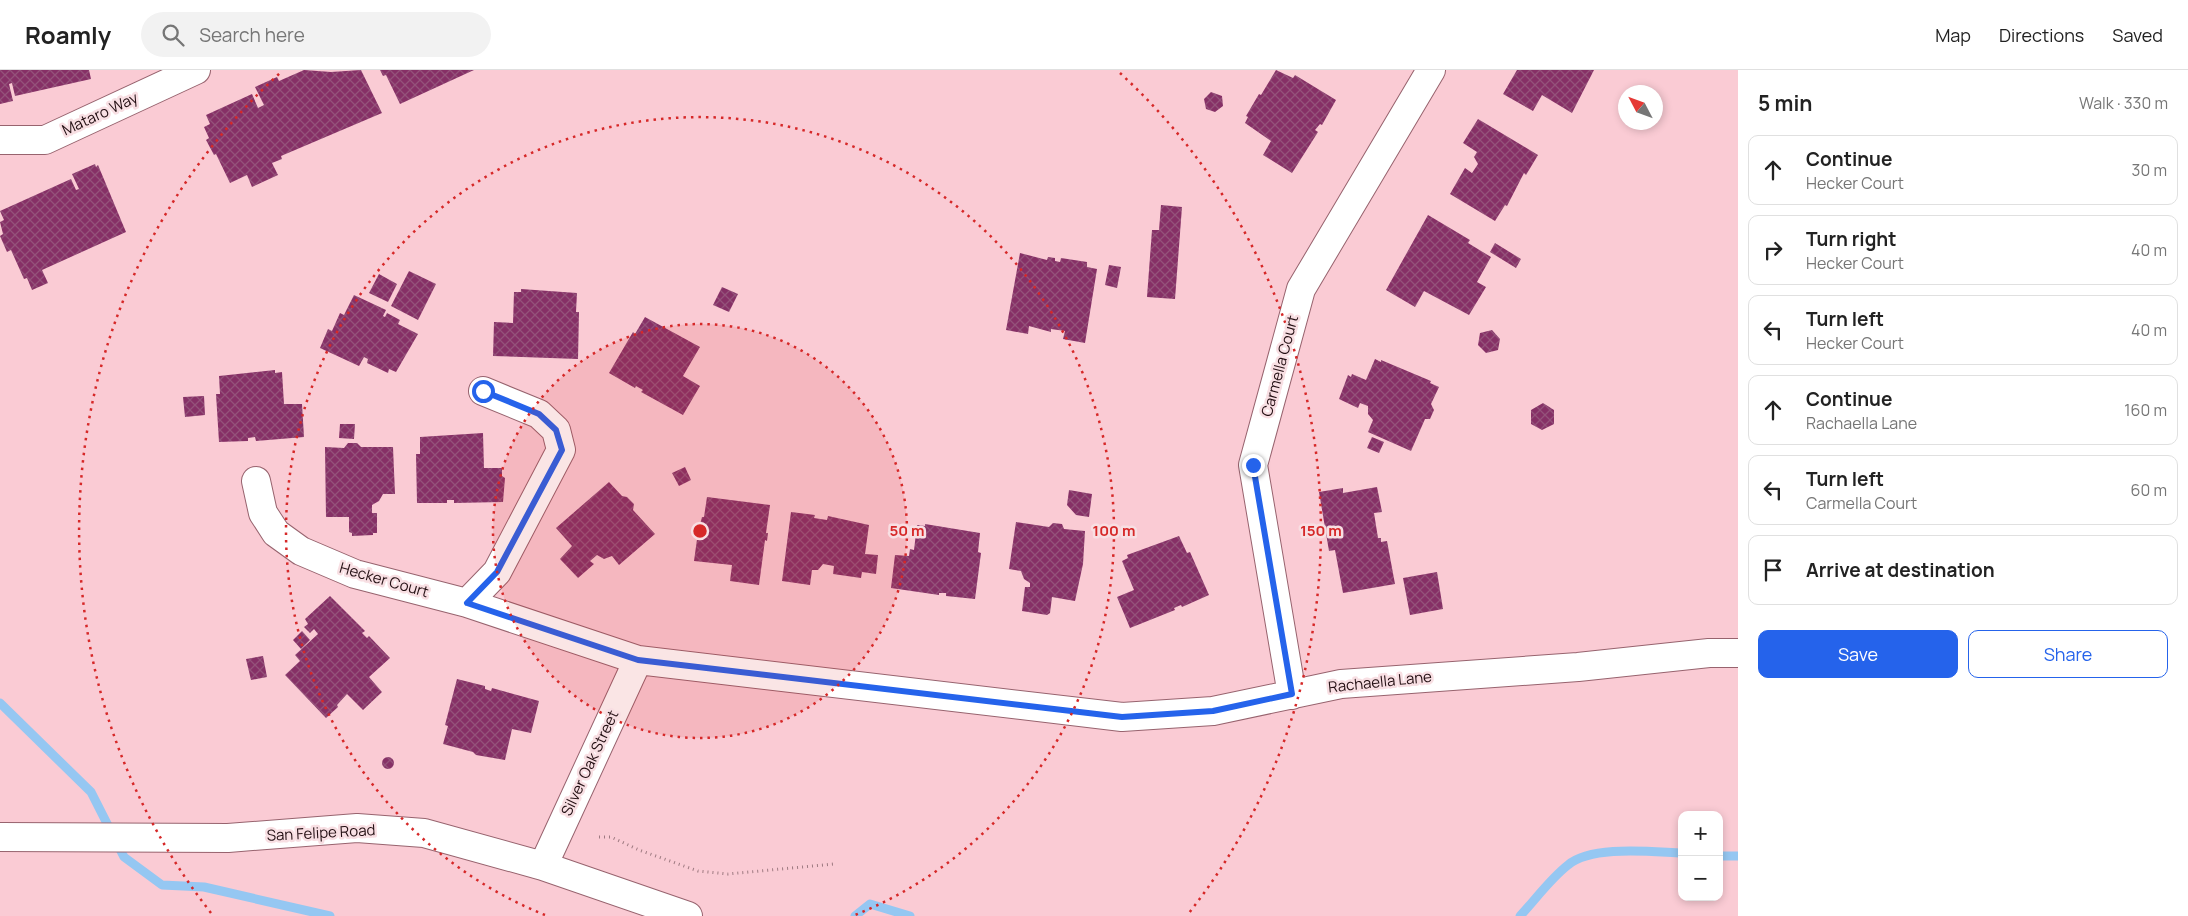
<!DOCTYPE html>
<html lang="en">
<head>
<meta charset="utf-8">
<style>
  body { margin:0; font-family:Manrope,sans-serif; background:#f2f2f2; color:#222 }
  .controls { position:absolute; right:15px; bottom:15px; display:grid; overflow:hidden; border-radius:10px; box-shadow:0 2px 8px #0003 }
  .controls button { width:45px; height:45px; display:grid; place-items:center; padding:0; border:0; border-bottom:1px solid #e0e0e0; background:#fff; color:#222; font:25px sans-serif }
  .compass { position:absolute; left:1618px; top:15px; width:45px; height:45px; border-radius:50%; background:#fff; box-shadow:0 2px 8px #0003; rotate:311deg }
  .stop { position:absolute; width:15px; height:15px; margin:-11px; border:4px solid #2563eb; border-radius:50%; background:#fff }
  .stop.end { background:#2563eb; border-color:#fff; box-shadow:0 1px 5px #0008 }
  .list { margin:0; padding:0; list-style:none }
  h2 { display:flex; justify-content:space-between; align-items:center; height:65px; margin:0; padding:0 20px; font-size:21px }
  h2 small { font-size:16px; font-weight:400; color:#767676 }
  .list li { display:grid; grid-template-columns:32px 1fr auto; gap:15px; align-items:center; box-sizing:border-box; height:70px; margin:0 10px 10px; padding:0 10px; border:1px solid #e0e0e0; border-radius:10px }
  .list b { display:block; font-size:19px; white-space:nowrap }
  .list p { margin:0; font-size:16px; white-space:nowrap; color:#767676 }
  .list em { font-size:16px; font-style:normal; color:#767676 }
  .actions { display:flex; gap:10px; padding:15px 20px }
  .actions a { flex:1; padding:11px 0; border:1px solid #2563eb; border-radius:10px; text-align:center; font-size:18px; color:#2563eb }
  .actions .main { background:#2563eb; color:#fff }
  .icon { flex:none; width:28px; height:28px; fill:none; stroke:currentColor; stroke-width:2; stroke-linecap:round; stroke-linejoin:round }
  .map { position:relative; flex:none; width:1738px; height:846px; overflow:hidden }
  header { display:flex; align-items:center; gap:30px; box-sizing:border-box; height:70px; padding:0 25px; background:#fff; border-bottom:1px solid #e0e0e0 }
  header strong { font-size:24px }
  nav { display:flex; gap:28px; margin-inline-start:auto; font-size:18px }
  .search { width:350px; height:45px; background:#f2f2f2; display:flex; align-items:center; gap:12px; box-sizing:border-box; padding:0 18px; border-radius:28px; color:#767676; font-size:19px }
  main { display:flex }
  aside { flex:1; background:#fff }
  .map>svg:first-child { display:block }
</style>
</head>
<body>
<header>
<strong>Roamly</strong>
<div class="search"><svg class="icon" aria-label="search" viewBox="0 0 24 24"><circle cx="10" cy="10" r="6"/><path d="M15 15l6 6"/></svg>Search here</div>
<nav><a>Map</a><a>Directions</a><a>Saved</a></nav>
</header>
<main>
<div class="map">
<svg width="1738" height="846" viewBox="0 0 1738 846">
  <defs>
    <pattern id="building-cross-hatch" width="8" height="8" patternUnits="userSpaceOnUse" patternTransform="scale(1.25)"><rect width="8" height="8" fill="#863066"/><path d="M0 0l8 8M0 8l8-8" fill="none" stroke="#94527a"/></pattern>
  </defs>
  <rect width="100%" height="100%" fill="#facbd4"/>
  <g fill="none" stroke-linecap="round" stroke-linejoin="round">
    <path stroke="#95c7f2" stroke-width="9" d="M0,633l91,89 33,65 38,28 42,2 126,29
      M1719,786h19
      M855,846l15,-12 40,12
      M1520,846c16,-17 30,-37 48,-51 24,-20 84,-13 114,-12"/>
  </g>
  <path fill="url(#building-cross-hatch)" d="M0,0h89l2,9 -76,17 -3,-13 -3,1 4,17 -13,3z
    M304,0l27,2 30,-2 21,43 -101,43 1,3 -10,4 6,12 -26,12 -5,-12 -17,8 -14,-29 -2,1 -8,-15 3,-2 -5,-11 6,-3 -4,-9 46,-21 6,14 6,-3 -9,-18 22,-10 2,4z
    M380,0h94l-74,34 -14,-29 -3,1z
    M1276,0l17,8 2,-3 41,25 -14,25 -2,-1 -5,6 3,2 -26,41 -29,-18 8,-14 -26,-18 3,-6 -2,-1 13,-22 2,1z
    M1517,0h77l-22,43 -30,-18 -9,16 -30,-17z
    M1211,22l11,4 1,10 -8,6 -9,-3 -2,-10z
    M1478,49l60,36 -12,20 -2,-2 -17,33 -2,-1 -10,16 -45,-27 15,-26 7,5 6,-9 -4,-7 3,-5 -14,-9z
    M95,94l1,3 2,-2 28,67 -84,38 6,13 -16,7 -5,-12 -3,1 -13,-29 -4,2 -7,-16 3,-2 -3,-12 4,-2 -4,-9 71,-32 5,11 3,-1 -7,-15z
    M1161,135l21,2 -7,92 -28,-2 5,-67h7z
    M1428,145l42,25 -2,3 23,14 -14,25 9,5 -17,28 -45,-24 -9,16 -29,-17z
    M1495,173l26,16 -5,9 -26,-16z
    M1020,183l27,7 1,-3 7,1v3l5,1 1,-4 26,4v5l10,2 -12,74 -22,-4 2,-8 -14,-2v3l-22,-6 -1,8 -22,-4z
    M1109,195l12,2 -4,21 -12,-3z
    M409,201l27,13 -18,36 -27,-14z
    M379,204l18,10 -9,18 -19,-9z
    M722,217l16,7 -9,18 -16,-7z
    M521,219l56,4 -1,19h3l-1,47 -85,-3 1,-34 19,1 1,-31h7z
    M354,225l32,15 -3,6 2,1 2,-4 13,7 -2,4 20,10 -22,38 -7,-3 -1,4 -21,-10 1,-4 -4,-2 -5,9 -39,-18 8,-19 4,2 8,-18 4,2z
    M645,247l55,30 -17,29 17,10 -17,29 -42,-23 2,-2 -7,-4 -1,2 -26,-15 24,-41 2,2z
    M1492,260l8,9 -2,11 -12,3 -8,-8 2,-12z
    M1375,289l6,3v-2l50,21 -1,2 9,4 -8,17 3,6 -4,9h-5l-14,32 -43,-19 5,-12 -5,-6v-8l-8,-3 -2,5 -19,-9 9,-24 3,2 1,-3 14,6z
    M275,300v3l7,-1 2,32h18l2,33 -48,4 -1,-4 -7,1v3l-29,1 -3,-48h4l-1,-18z
    M204,326l1,19 -20,2 -2,-20z
    M1543,333l11,7v14l-12,6 -11,-6v-14z
    M340,354h15l-1,15 -15,-1z
    M483,363l1,35h18v8l3,2 -2,24 -49,1v-3h-7v3h-30l-1,-49h4v-17z
    M1372,367l12,5 -5,11 -12,-5z
    M348,373h9l4,4h32l2,47h-12l-4,7 -7,4v8h5v20h-4v2l-21,1v-3l-3,-1v-15h-23l-1,-70 19,1z
    M685,397l6,13 -12,6 -7,-13z
    M609,412l13,14 5,1 7,7 -1,6 22,24 -36,31 -7,-9 -8,3 -7,-4 -7,6 4,3 -16,14 -18,-19 12,-13 -16,-18z
    M1377,417l5,25 -8,1 4,25h3v4l6,-1 8,43 -52,9 -8,-43 -6,1 -10,-59 24,-4v5z
    M1069,420l23,4 -3,23 -13,-2 -9,-10z
    M707,427l63,8 -4,28h2l-1,8 -2,-1 -6,45 -29,-4 2,-16 -38,-4 4,-29 4,-15h2z
    M791,442l24,3 -1,3 13,2 1,-4 41,9 -4,29 13,1 -2,19 -14,-2 -1,6 -28,-4 1,-8 -11,-2 -5,6h-6l-2,15 -28,-4z
    M1016,452l33,5 4,-4 9,1 2,5 21,2 -2,33 -8,37 -23,-4 -2,16 -3,2 -25,-4 3,-24h5v-4l-6,-4 -3,-8 -12,-2z
    M925,454l55,9 -2,19 3,1 -6,46 -29,-3v-3h-7v2l-48,-7 4,-33 14,1 1,-7 4,1 3,-25 8,1z
    M1179,466l8,17 3,-1 19,43 -27,12 -1,-2 -7,3 1,2 -45,18 -13,-31 17,-7 -12,-29 6,-3 -1,-3z
    M1437,502l6,37 -33,6 -7,-37z
    M330,526l35,35 -3,2 5,5 2,-2 21,22 -21,19 13,15 -19,18 -16,-16 -10,11 1,2 -12,11 -41,-43 15,-14 -5,-6 23,-21 -4,-5 -4,4 -6,-6 4,-3 -3,-5z
    M302,561l8,9 -9,9 -8,-9z
    M263,586l4,21 -16,3 -5,-21z
    M457,609l28,7v3l6,2 1,-3 47,13 -8,32 -19,-4 -7,31 -29,-5 -3,-3 -30,-8 5,-18 -3,-1z
    M382 693a6 6 0 1 1 12 0a6 6 0 1 1-12 0Z"/>
  <g fill="none" stroke-linecap="round" stroke-linejoin="round">
    <g stroke="#97636e" stroke-width="30">
      <path id="minor" d="M0,70h45l151,-70
        M256,411l7,32 13,20 25,18 54,23 112,29 171,57 484,57 91,-6 128,-27 237,-17 131,-14h29
        M467,533l30,-31 64,-122 -5,-20 -17,-16 -56,-23
        M1292,625l-39,-230 48,-176 130,-219
        M0,767l228,1 129,-10 67,5 119,33 145,50
        M543,796l95,-206"/>
    </g>
    <path stroke="#9e7a81" stroke-width="3" stroke-dasharray="1 4" stroke-linecap="butt" d="M599,767h12l28,13 59,21 30,3 106,-10"/>
    <use href="#minor" stroke="#fff" stroke-width="28"/>
  </g>
  <g fill="none" stroke-linecap="round" stroke-linejoin="round">
    <path stroke="#2563eb" stroke-width="6" d="M483,321l56,23 17,16 6,20 -65,122 -30,31 171,57 484,57 91,-6 79,-17 -39,-229"/>
  </g>
  <circle cx="700" cy="461" r="207" fill="#d62828" fill-opacity=".12"/>
  <g fill="none" stroke="#d62828" stroke-width="2.5" stroke-dasharray="2.5 5">
    <circle cx="700" cy="461" r="207"/>
    <path d="M545 845A414 414 0 1 1 855 845"/>
    <path d="M211 843A621 621 0 0 1 280 3M1120 3A621 621 0 0 1 1189 843"/>
  </g>
  <g text-anchor="middle" stroke-width="5" stroke-linejoin="round" paint-order="stroke">
    <g font-size="15" fill="#230f13" stroke="#f8dfe3">
      <text transform="translate(100 44) rotate(-25)" y="5">Mataro Way</text>
      <text transform="translate(1280 296) rotate(-75)" y="5">Carmella Court</text>
      <text transform="translate(384 510) rotate(16)" y="5">Hecker Court</text>
      <text transform="translate(1380 612) rotate(-6)" y="5">Rachaella Lane</text>
      <text transform="translate(590 693) rotate(-65)" y="5">Silver Oak Street</text>
      <text transform="translate(321 763) rotate(-3)" y="5">San Felipe Road</text>
    </g>
  </g>
  <circle cx="700" cy="461" r="8" fill="#d62828" stroke="#f8dfe3" stroke-width="2.5"/>
  <g font-size="15" text-anchor="middle" font-weight="bold" fill="#d62828" stroke="#f8dfe3" stroke-width="5" stroke-linejoin="round" paint-order="stroke">
    <text x="907" y="466">50 m</text>
    <text x="1114" y="466">100 m</text>
    <text x="1321" y="466">150 m</text>
  </g>
</svg>
<div class="controls">
<button>+</button>
<button>−</button>
</div>
<svg class="compass" viewBox="-18 -18 36 36"><path d="M0-13l5 13h-10z" fill="#e53935"/><path d="M0 13l5-13h-10z" fill="#767676"/></svg>
<div class="stop" style="left:483px;top:321px"></div>
<div class="stop end" style="left:1253px;top:395px"></div>
</div>
<aside>
<h2>5 min<small>Walk · 330 m</small></h2>
<ul class="list">
<li><svg class="icon" aria-label="ahead" viewBox="0 0 24 24"><path d="M12 20V5M6 11l6-6 6 6"/></svg><div><b>Continue</b><p>Hecker Court</p></div><em>30 m</em></li>
<li><svg class="icon" aria-label="right" viewBox="0 0 24 24"><path d="M7 20v-9h11M14 6l5 5-5 5"/></svg><div><b>Turn right</b><p>Hecker Court</p></div><em>40 m</em></li>
<li><svg class="icon" aria-label="left" viewBox="0 0 24 24"><path d="M17 20v-9H6M10 6l-5 5 5 5"/></svg><div><b>Turn left</b><p>Hecker Court</p></div><em>40 m</em></li>
<li><svg class="icon" aria-label="ahead" viewBox="0 0 24 24"><path d="M12 20V5M6 11l6-6 6 6"/></svg><div><b>Continue</b><p>Rachaella Lane</p></div><em>160 m</em></li>
<li><svg class="icon" aria-label="left" viewBox="0 0 24 24"><path d="M17 20v-9H6M10 6l-5 5 5 5"/></svg><div><b>Turn left</b><p>Carmella Court</p></div><em>60 m</em></li>
<li><svg class="icon" aria-label="arrive" viewBox="0 0 24 24"><path d="M6 21V4h12l-3 4 3 4H6"/></svg><div><b>Arrive at destination</b></div></li>
</ul>
<div class="actions"><a class="main">Save</a><a>Share</a></div>
</aside>
</main>
</body>
</html>
